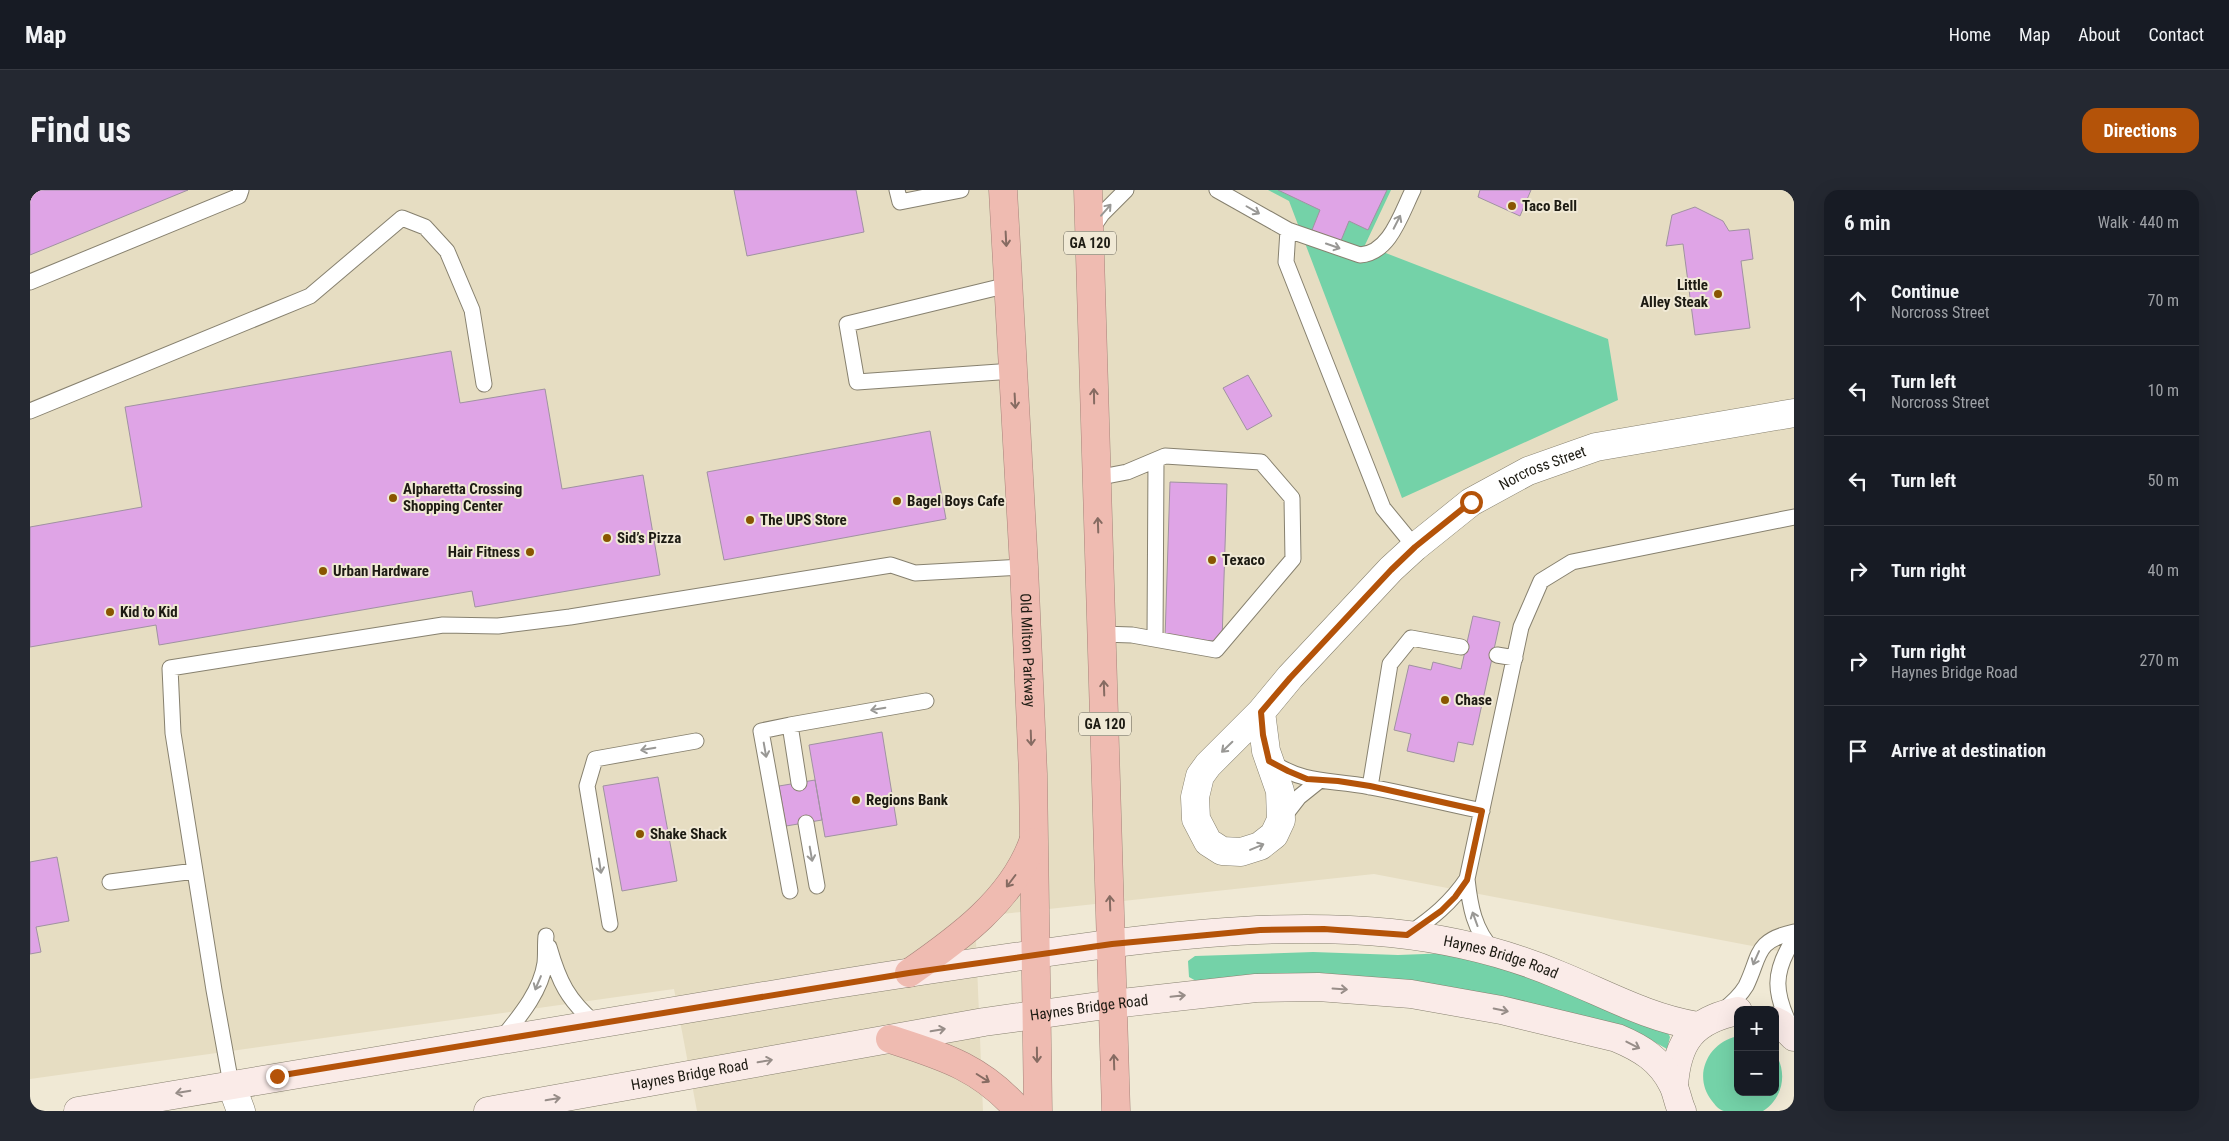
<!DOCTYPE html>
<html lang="en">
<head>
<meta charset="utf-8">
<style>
  body { margin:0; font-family:"Roboto Condensed",sans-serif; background:#242831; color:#f1f3f6 }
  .controls { position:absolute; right:15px; bottom:15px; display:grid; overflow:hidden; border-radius:10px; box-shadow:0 5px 20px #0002 }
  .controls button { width:45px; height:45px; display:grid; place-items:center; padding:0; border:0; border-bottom:1px solid #363941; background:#171b24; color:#f1f3f6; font:25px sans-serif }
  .stop { position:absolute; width:15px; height:15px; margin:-11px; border:4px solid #b45309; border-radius:50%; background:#fff }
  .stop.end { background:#b45309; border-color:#fff; box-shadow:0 1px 5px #0008 }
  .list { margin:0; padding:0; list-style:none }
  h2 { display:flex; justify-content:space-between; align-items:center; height:65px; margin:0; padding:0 20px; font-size:21px }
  h2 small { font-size:16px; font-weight:400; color:#9ea1a6 }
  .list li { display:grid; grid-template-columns:32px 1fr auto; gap:15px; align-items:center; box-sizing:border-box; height:90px; padding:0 20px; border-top:1px solid #363941 }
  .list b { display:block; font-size:19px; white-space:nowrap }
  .list p { margin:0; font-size:16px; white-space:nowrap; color:#9ea1a6 }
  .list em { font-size:16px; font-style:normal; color:#9ea1a6 }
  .icon { flex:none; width:28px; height:28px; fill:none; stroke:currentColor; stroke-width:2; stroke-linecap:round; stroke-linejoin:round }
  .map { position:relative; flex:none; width:1764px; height:921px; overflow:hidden; border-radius:15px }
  header { display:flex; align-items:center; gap:30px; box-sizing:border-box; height:70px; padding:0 25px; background:#171b24; border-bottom:1px solid #363941 }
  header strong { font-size:24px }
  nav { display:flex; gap:28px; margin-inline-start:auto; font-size:18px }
  .intro { display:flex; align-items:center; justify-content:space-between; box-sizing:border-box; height:120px; padding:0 30px }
  h1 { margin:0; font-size:35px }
  .button { padding:12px 22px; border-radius:15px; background:#b45309; color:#fff; font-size:18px; font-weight:700 }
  main { display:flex; gap:30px; padding:0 30px }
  aside { flex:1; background:#171b24; border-radius:15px; box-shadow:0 5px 20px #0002 }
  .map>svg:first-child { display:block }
</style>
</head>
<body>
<header>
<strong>Map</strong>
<nav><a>Home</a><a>Map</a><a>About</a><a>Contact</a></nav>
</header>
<div class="intro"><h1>Find us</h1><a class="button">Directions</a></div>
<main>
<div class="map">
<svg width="1764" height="921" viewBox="0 0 1764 921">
  <rect width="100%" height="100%" fill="#f0e9d5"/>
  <path fill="#e6ddc2" d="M0,0h1764v764l-420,-80 -399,43 8,194h-286l-23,-122 -644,90z"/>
  <path fill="#74d2a8" d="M1238,0h123l-26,55 243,94 10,61 -216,98 -113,-297z
    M1283,762l85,3 53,-2 65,14 151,64 3,6 -3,12 -36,-20 -81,-18 -352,-29 -9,-5 -1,-16 7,-5z
    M1708,846v56h37v-39c13,20 8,45 -12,58 -12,0 -28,0 -39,0 -5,-1 -9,-6 -12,-10 -20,-25 -4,-59 26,-65z"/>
  <path fill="#dfa4e6" stroke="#a092a1" d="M0,0h158l-158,65z
    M704,0h122l8,42 -117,24z
    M1248,0h109l-19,40 -19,-9 -9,22 -28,-13 8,-20z
    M1450,0h51l-11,26 -42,-19z
    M1665,17l28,14 6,10 20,-2 4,30 -12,2 9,67 -55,7 -12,-91 -17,2 6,-31z
    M421,161l9,52 85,-14 17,100 81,-14 17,100 -185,32 -3,-16 -313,54 -3,-20 -126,22v-120l112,-20 -17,-100z
    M1218,185l24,41 -25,14 -24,-42z
    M900,241l16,88 -222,41 -17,-88z
    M1140,292l57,2 -5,157 -57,-2z
    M1443,426l27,6 -27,123 -15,-3 -4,20 -47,-11 4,-17 -17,-4 15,-65 22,5 2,-8 28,7z
    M852,542l15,93 -72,12 -16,-92z
    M628,587l19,104 -55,10 -19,-105z
    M785,590l7,40 -36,6 -7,-40z
    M27,667l12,64 -33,6 5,25 -11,2v-92z"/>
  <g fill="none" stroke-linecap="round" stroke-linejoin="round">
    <g stroke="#87816f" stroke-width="17">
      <path id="lane" d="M867,0l3,12 61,-12
        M1187,0l71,40 72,25c30,-2 41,-41 53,-65
        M1061,40l11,-16 24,-24
        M1258,40l-2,32 97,246 32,39
        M0,92l209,-86 2,-6
        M978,95l-161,39 10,58 156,-11
        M0,221l280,-115 92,-78 23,9 22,24 25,59 12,74
        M1066,288l31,-6 38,-16 96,6 31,36 1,61 -77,91 -84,-15 -30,-1
        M1125,449l1,-179
        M1467,465l18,3
        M1241,572c36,23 59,17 99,25 37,7 75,16 112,24
        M769,593l-9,-58 136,-24
        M1340,597l20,-123 21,-26 50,9
        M1252,629l17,-22 20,-16
        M776,633l11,63
        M80,692l85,-11
        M760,701l-29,-160 29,-6
        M580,734l-23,-138 8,-27 101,-18
        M1379,744c23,-16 42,-31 58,-55
        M519,757c10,35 19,53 46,76
        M1463,760c-19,-20 -23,-44 -26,-71l54,-252 20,-46 31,-19 222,-45
        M1692,821c9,-7 18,-15 24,-25 15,-31 8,-45 48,-54
        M1761,838c-17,-35 -19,-55 3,-89
        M473,847c17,-21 38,-46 42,-74 1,-9 0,-18 1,-27
        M201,894l-17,-94 -41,-257 -3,-65 273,-43 55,1 72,-9 321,-52 24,8 109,-6"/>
    </g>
    <g stroke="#87816f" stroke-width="29">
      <g id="street">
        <path id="s1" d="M1231,522l5,39 14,40 1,29 -7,15 -14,11 -19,6 -19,-1 -14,-9 -12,-23 -1,-22 5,-21 8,-11 53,-53 29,-35 101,-108 24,-22 56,-45 57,-31 68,-24 198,-34"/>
        <path d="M201,894l10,27"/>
      </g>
    </g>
    <g stroke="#87816f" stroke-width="29">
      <g id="secondary">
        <path d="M1745,831l6,3 13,13"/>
        <path d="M1644,896c3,-45 19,-66 64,-75"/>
        <path id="s2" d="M48,921c250,-44 501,-85 752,-126 88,-14 175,-27 263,-39 98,-13 199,-23 298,-13 58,6 114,19 168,42 47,19 89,43 139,51"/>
        <path id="s3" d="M458,921l496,-89 129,-18 143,-16 62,-1 93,7 90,16 116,28c24,10 44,22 56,47 4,8 5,18 9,26"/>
      </g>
    </g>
    <g stroke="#a6837a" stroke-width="29">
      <g id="highway">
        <path id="s4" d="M973,0l21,377 9,207 5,337"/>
        <path d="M1058,0l28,921"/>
        <path d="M879,783c49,-34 103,-73 124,-131"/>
        <path d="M860,849c52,17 91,28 129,72"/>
      </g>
    </g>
    <use href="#lane" stroke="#fff" stroke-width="15"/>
    <use href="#street" stroke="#fff" stroke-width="28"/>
    <use href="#secondary" stroke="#faebe8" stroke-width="28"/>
    <use href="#highway" stroke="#efbbb1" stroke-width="28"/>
  </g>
  <defs><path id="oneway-shaft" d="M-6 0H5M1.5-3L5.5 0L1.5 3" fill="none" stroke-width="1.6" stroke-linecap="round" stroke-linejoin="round" transform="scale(1.25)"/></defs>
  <g stroke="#999895">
    <use href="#oneway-shaft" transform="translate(1076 20) rotate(-49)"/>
    <use href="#oneway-shaft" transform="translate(1223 20) rotate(30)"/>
    <use href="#oneway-shaft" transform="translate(1367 32) rotate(-63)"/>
    <use href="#oneway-shaft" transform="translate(1303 56) rotate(19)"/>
    <use href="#oneway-shaft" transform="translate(848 519) rotate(170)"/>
    <use href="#oneway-shaft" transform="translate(1197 557) rotate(136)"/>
    <use href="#oneway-shaft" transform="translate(618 559) rotate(170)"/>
    <use href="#oneway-shaft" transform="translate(735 560) rotate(80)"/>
    <use href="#oneway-shaft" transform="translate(1227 657) rotate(-23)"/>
    <use href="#oneway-shaft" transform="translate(781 664) rotate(80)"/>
    <use href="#oneway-shaft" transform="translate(570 676) rotate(81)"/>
    <use href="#oneway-shaft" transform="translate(1445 729) rotate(-110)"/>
    <use href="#oneway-shaft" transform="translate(1726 768) rotate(114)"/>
    <use href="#oneway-shaft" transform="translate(508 793) rotate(113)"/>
  </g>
  <g stroke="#866b62">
    <use href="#oneway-shaft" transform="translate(976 49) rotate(87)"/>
    <use href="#oneway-shaft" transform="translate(1064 206) rotate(-91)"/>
    <use href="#oneway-shaft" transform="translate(985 211) rotate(87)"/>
    <use href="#oneway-shaft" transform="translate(1068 335) rotate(-92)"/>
    <use href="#oneway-shaft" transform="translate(1074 498) rotate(-92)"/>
    <use href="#oneway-shaft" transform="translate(1001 548) rotate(88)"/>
    <use href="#oneway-shaft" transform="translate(981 691) rotate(127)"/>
    <use href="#oneway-shaft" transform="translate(1080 713) rotate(-92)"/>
    <use href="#oneway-shaft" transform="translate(1007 865) rotate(89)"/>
    <use href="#oneway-shaft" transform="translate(1084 872) rotate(-92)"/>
    <use href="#oneway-shaft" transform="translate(953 888) rotate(32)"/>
  </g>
  <g stroke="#978d88">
    <use href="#oneway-shaft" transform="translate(1310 799) rotate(4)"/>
    <use href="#oneway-shaft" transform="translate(1148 806) rotate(-6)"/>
    <use href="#oneway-shaft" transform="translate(1471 820) rotate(12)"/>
    <use href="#oneway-shaft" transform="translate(908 840) rotate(-10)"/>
    <use href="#oneway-shaft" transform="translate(1603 855) rotate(27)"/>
    <use href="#oneway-shaft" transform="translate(735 871) rotate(-10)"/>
    <use href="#oneway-shaft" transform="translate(153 902) rotate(170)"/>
    <use href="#oneway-shaft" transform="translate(523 909) rotate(-10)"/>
  </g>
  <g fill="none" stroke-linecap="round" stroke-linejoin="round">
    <path stroke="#b45309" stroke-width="6" d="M247,886l632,-103 203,-29 148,-14 64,-1 83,6 34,-24 14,-14 12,-17 15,-69 -112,-25 -32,-5 -31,-2 -19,-8 -19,-10 -6,-26 -2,-23 29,-34 101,-108 24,-23 56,-45"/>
  </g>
  <g fill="#895600" stroke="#f0e9d5" stroke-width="2">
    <circle cx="1482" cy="16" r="5"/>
    <circle cx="1688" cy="104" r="5"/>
    <circle cx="363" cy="308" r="5"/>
    <circle cx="867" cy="311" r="5"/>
    <circle cx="720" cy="330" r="5"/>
    <circle cx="577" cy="348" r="5"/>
    <circle cx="500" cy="362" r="5"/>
    <circle cx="1182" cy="370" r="5"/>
    <circle cx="293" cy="381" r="5"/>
    <circle cx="80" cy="422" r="5"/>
    <circle cx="1415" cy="510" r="5"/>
    <circle cx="826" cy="610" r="5"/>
    <circle cx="610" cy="644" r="5"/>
  </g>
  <g text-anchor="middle" stroke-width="4" stroke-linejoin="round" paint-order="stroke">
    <g fill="#f0e9d5" stroke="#5c594d" stroke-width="1">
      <rect x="1034" y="41.5" width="52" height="23" rx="4"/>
      <rect x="1049" y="522.5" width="52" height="23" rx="4"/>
    </g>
    <g font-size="14" font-weight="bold" fill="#1d1b13">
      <text x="1060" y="58">GA 120</text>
      <text x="1075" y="539">GA 120</text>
    </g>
    <g font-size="15" font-weight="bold" fill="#1d1b13" stroke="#f0e9d5" text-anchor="start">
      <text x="1492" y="21">Taco Bell</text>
      <text x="1678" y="100" text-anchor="end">Little<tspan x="1678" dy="17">Alley Steak</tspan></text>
      <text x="373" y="304">Alpharetta Crossing<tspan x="373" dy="17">Shopping Center</tspan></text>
      <text x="877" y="316">Bagel Boys Cafe</text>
      <text x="730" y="335">The UPS Store</text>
      <text x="587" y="353">Sid’s Pizza</text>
      <text x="490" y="367" text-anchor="end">Hair Fitness</text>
      <text x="1192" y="375">Texaco</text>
      <text x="303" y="386">Urban Hardware</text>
      <text x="90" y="427">Kid to Kid</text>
      <text x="1425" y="515">Chase</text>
      <text x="836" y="615">Regions Bank</text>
      <text x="620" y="649">Shake Shack</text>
    </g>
    <g font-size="15" fill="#1d1b13" stroke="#f0e9d5">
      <text dy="5" stroke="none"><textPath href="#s1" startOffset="736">Norcross Street</textPath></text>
      <text dy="5" stroke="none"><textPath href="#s4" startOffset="461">Old Milton Parkway</textPath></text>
      <text dy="5" stroke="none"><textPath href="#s2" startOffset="1440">Haynes Bridge Road</textPath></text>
      <text dy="5" stroke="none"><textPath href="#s3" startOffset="610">Haynes Bridge Road</textPath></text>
      <text dy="5" stroke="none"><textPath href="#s3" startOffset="205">Haynes Bridge Road</textPath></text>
    </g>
  </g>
</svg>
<div class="controls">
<button>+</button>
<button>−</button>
</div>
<div class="stop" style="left:1441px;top:312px"></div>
<div class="stop end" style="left:247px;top:886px"></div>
</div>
<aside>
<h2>6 min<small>Walk · 440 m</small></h2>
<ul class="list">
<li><svg class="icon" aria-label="ahead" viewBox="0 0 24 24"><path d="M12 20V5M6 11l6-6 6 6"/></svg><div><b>Continue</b><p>Norcross Street</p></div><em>70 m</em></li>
<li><svg class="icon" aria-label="left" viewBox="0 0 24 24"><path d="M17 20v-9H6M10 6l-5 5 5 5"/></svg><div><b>Turn left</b><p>Norcross Street</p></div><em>10 m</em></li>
<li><svg class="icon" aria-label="left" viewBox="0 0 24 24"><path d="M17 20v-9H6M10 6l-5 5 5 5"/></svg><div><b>Turn left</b></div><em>50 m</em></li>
<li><svg class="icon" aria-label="right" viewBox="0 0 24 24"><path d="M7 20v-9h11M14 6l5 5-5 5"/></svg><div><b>Turn right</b></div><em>40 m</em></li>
<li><svg class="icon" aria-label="right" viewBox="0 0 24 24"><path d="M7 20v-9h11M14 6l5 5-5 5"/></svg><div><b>Turn right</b><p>Haynes Bridge Road</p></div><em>270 m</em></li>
<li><svg class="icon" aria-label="arrive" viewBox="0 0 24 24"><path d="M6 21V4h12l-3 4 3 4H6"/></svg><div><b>Arrive at destination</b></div></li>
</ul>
</aside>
</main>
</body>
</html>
